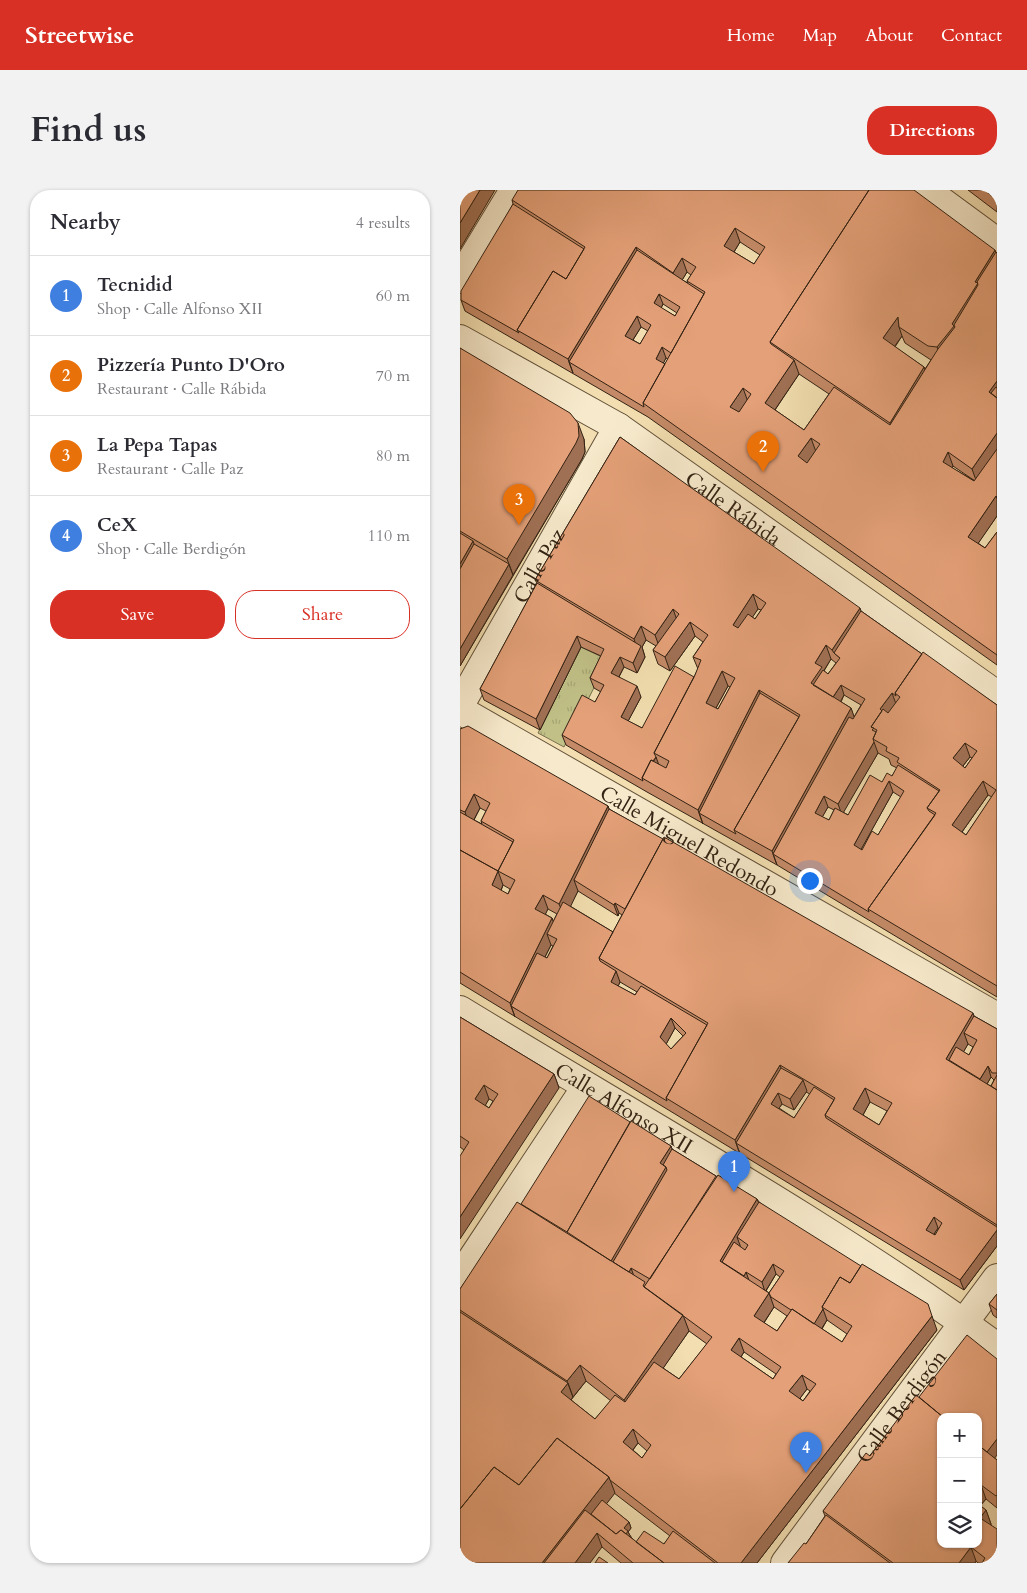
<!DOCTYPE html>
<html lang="en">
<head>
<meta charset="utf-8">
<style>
  body { margin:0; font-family:Cardo,serif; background:#f2f2f3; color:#2b2b33 }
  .controls { position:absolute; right:15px; bottom:15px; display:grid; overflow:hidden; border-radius:10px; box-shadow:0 1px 4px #0004 }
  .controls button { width:45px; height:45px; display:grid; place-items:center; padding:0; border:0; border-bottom:1px solid #e1e1e2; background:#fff; color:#2b2b33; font:25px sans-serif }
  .you { position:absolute; left:349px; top:690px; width:18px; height:18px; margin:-12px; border:4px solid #fff; border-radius:50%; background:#1a73e8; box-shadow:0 0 0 8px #1a73e833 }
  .badge { display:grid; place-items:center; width:32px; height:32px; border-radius:50%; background:#d93025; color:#fff; font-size:16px; font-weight:700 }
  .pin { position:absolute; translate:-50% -41px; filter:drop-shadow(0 1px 2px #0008) }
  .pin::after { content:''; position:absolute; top:26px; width:18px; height:15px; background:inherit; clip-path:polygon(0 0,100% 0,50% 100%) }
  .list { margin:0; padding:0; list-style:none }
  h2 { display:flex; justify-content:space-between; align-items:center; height:65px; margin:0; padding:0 20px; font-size:21px }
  h2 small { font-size:16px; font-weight:400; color:#7c7c81 }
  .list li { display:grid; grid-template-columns:32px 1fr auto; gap:15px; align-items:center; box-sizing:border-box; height:80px; padding:0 20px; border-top:1px solid #e1e1e2 }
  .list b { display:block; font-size:19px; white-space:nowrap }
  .list p { margin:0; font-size:16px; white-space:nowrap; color:#7c7c81 }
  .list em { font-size:16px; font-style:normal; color:#7c7c81 }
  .actions { display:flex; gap:10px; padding:15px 20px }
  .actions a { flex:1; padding:11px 0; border:1px solid #d93025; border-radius:20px; text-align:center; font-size:18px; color:#d93025 }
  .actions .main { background:#d93025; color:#fff }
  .icon { flex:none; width:28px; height:28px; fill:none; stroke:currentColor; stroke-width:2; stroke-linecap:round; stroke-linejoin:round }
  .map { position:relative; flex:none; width:537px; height:1373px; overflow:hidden; border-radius:20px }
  header { display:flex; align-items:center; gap:30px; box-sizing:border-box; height:70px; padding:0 25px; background:#d93025; color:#fff }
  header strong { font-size:24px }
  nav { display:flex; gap:28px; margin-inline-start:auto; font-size:18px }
  .intro { display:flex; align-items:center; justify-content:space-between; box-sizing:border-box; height:120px; padding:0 30px }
  h1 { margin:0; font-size:35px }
  .button { padding:12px 22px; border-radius:20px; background:#d93025; color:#fff; font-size:18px; font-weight:700 }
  main { display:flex; gap:30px; padding:0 30px }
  aside { flex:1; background:#fff; border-radius:20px; box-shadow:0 1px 4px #0004 }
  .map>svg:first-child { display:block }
</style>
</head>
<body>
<header>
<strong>Streetwise</strong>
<nav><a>Home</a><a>Map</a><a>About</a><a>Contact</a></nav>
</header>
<div class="intro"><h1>Find us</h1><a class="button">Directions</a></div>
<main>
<aside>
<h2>Nearby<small>4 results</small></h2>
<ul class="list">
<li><span class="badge" style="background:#3f7fe0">1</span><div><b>Tecnidid</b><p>Shop · Calle Alfonso XII</p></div><em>60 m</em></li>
<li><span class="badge" style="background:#e8710a">2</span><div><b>Pizzería Punto D'Oro</b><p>Restaurant · Calle Rábida</p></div><em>70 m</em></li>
<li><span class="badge" style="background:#e8710a">3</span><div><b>La Pepa Tapas</b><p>Restaurant · Calle Paz</p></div><em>80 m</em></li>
<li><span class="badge" style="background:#3f7fe0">4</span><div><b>CeX</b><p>Shop · Calle Berdigón</p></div><em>110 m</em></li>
</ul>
<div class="actions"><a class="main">Save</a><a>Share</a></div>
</aside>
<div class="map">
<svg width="537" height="1373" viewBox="0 0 537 1373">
  <defs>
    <pattern id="grass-tufts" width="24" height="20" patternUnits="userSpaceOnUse" patternTransform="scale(1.25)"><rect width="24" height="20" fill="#c0c087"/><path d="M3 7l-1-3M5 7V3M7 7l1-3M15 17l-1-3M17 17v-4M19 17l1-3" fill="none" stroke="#a5a574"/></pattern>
  </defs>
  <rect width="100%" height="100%" fill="#f2deb0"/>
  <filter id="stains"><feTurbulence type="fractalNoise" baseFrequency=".004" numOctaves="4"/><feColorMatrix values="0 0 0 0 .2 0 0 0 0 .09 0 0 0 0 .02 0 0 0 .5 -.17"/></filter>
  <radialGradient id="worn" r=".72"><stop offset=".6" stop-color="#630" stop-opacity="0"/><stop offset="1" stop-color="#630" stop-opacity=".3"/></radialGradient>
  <path fill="url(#grass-tufts)" stroke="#7a714d" d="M121,457l27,13 -44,87 -26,-14z"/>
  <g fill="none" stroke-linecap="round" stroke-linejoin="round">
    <g stroke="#63513a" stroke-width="30">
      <g id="minor">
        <path d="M466,0l71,52"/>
        <path d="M0,89l54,-89"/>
        <path id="s1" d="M0,149l158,88 379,268"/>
        <path id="s2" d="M0,515l158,-278"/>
        <path id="s3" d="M0,520l537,307"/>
        <path id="s4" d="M0,820c180,110 366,212 537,337"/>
        <path d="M0,1087l126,-190"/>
        <path id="s5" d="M325,1373l212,-285"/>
      </g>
    </g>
    <use href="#minor" stroke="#f7eacc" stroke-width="28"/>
  </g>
  <path fill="#c48a67" stroke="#332213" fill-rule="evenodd" d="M508,0h29v22z
    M52,10l484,52 1,1v263l-19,27 7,5 12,-16v133l-349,-248 -183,-106 -4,-11 52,-96zM280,52l20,13 -6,9 -20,-12zM227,82l4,3 -4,6 1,2 -6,-3zM203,114l14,9 -2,3 -14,-8zM181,137l7,4 -8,13 -7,-4zM442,146l3,7 26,17 -6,9 -1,-2 -29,-20zM206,168l2,1 -3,5 -2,-1zM339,184l30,20 -25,36 -29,-20zM493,276l22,15 -23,-13z
    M0,158l124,91 1,13 -3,7 -122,207z
    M160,247l241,174 61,43 75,51v292l-220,-132 -130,-73 -81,-47 -4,-10 33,-33 6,-10 -7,-4 -4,-10 11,-22 -20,-9 -41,83 -56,-30 -4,-11 57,-106 -2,-3zM298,419l3,1 -6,9 -3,-2zM235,446l8,6 -10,15 5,12 -4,8 -52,51 -14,-7 13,-24 -22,-20 5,-10 13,6 8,-16 -3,-10 4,-7 10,6 -3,4 5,14 12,7zM371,469l5,4 -8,11 -4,-3zM268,496l2,1 -12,22 -2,-1zM384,505l17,10 -7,12 -3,-9 -10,-6zM418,563l11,6 2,6 6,3 -5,8 -10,6 -34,33 -5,-3zM510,567l2,1 -7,10 -2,-2zM433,602l8,5 -23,38 -16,15 -1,-1zM528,605l4,2 -26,38 -4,-3zM368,617l6,3 -5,10 -7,-3z
    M0,539l148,77 1,3 388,220v217l-33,44 -504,-307zM20,618l6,3 -5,10 1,3 -8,-4zM43,695l7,4 -2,5 -7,-3zM118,701l40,25 1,-3 3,2 -9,17 -43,-26zM88,719l9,5 -4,8 -1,-4 -7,-4zM91,755l2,1 -6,12 -2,-1zM160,792l17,10 -2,3 -17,-9zM215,838l8,8 -12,13 -5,-5zM508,854l5,3 -4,8 -6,-3zM531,887l3,3 -3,6 -4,-2zM346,902l4,2 -16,24 -15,-10 3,-4 12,6zM410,912l17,9 -8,14 -16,-10zM478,1038l1,1 -4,6 -1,-1z
    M0,827l94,57 5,14 -95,62 -4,-3zM29,909l4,2 -4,7 -4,-3z
    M170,932l41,24 1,3 44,27 41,23 2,3 178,128 -180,233h-136l-19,-16 -142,16v-274l61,-85zM316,1084l4,3 -11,16 -3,-2zM314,1117l13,9 -10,15 -13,-8zM367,1130l20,14 -5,8 -20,-13zM229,1141l18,13 -28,35 -16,-11zM284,1162l32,22 -3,5 -32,-22zM126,1191l25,20 -16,18 -24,-19zM347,1199l3,2 -7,10 -3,-3zM178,1253l9,8 -5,7 -9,-8zM154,1303l56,43 -6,8 -28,-2 -5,-5 -3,-5 3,-4 -2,-6 -23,-18z
    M537,1104v24l-4,-3 -4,-11z
    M459,1207l78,63v48l-11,-9 -6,7 6,4 5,14 6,39h-19l-2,-2 -1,2h-187l18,-19 19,-28 -2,-5z"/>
  <path fill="#a07054" stroke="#332213" d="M20,0h15l-35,59v-26z
    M275,38l5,14 -11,18 -5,-14z
    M176,57l5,14 -72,101 4,11 -5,-14z
    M535,60l2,5 -54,108 -6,-16 15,-23 23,-42z
    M222,68l5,14 -9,15 -5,-14z
    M199,104l4,10 -5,10 -4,-11z
    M177,126l4,11 -12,19 -4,-10z
    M438,127l1,10 3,9 -13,18 -6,-16z
    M202,157l4,11 -6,12 -4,-11z
    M334,170l5,14 -29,43 -5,-14z
    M464,177l6,16 -35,56 -5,-16z
    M537,191v19l-8,-8z
    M283,198l5,14 -13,19 -5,-14z
    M118,233l6,16 1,13 -3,7 -69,116 -6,-16z
    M537,243v22l-20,28 -5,-14z
    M351,248l5,14 -13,18 -5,-14z
    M488,262l5,14 -5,10 -5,-14z
    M536,306l1,3v17l-24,35 -5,-14z
    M13,351l5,14 -18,32v-23z
    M49,374l4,11 -53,91v-17z
    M293,404l5,15 -20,30 -5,-14z
    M400,418l5,14 -25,36 -6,-5 -2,-3z
    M213,419l5,14 -18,26 -5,-14z
    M230,432l5,14 -25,35 -5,-14z
    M181,436l5,14 -4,7 3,10 -8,16 -4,-10 5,-11 -4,-13z
    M117,446l4,11 -41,83 -4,-11z
    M366,455l5,14 -8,13 -11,15 -1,-4 4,-20z
    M160,467l4,10 -9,17 -4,-11z
    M262,481l6,15 -17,31 -5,-14z
    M381,495l3,10 -8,15 -4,-11z
    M177,496l4,11 -16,30 -4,-10z
    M299,500l5,14 -65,109 4,11 -5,-14z
    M432,503l4,11 -17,30 1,-25z
    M391,518l5,14 -83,132 4,11 -5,-14z
    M414,552l4,11 -36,62 -4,-11z
    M505,553l5,14 -12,15 -5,-14z
    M196,567l4,11 -16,11z
    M429,591l4,11 -35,63 -4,-10z
    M523,591l5,14 -31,44 -5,-14z
    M14,604l6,14 -10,19 -5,-15z
    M364,606l4,11 -9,16 -4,-10z
    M148,616l5,14 -39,60 4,11 -13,27 -6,-14z
    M38,681l5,14 -6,14 -5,-14z
    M83,705l5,14 -7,14 -6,-14z
    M155,713l4,10 -1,3 -4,-11z
    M92,728l5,14 -10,2 4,11 -33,65 -7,-4 4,11 -5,-14z
    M156,781l4,11 -5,11 -4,-11z
    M513,823l5,14 -14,6 4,11 -13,23 -9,-8z
    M211,828l4,10 -11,20 -4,-11z
    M320,875l5,14 -49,64 4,11 -5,-14z
    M528,876l3,11 -8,14 -4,-10z
    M94,884l5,14 -99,151v-22z
    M343,890l4,11 -13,19 -4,-11z
    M24,895l5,14 -8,14 -6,-14z
    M405,898l5,14 -12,22 -5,-15z
    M318,903l4,11 -7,10 -4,-10z
    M211,956l5,14 -64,104 -1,-3 49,-98z
    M297,1009l6,14 -26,24 4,11 -12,21 -9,-8z
    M474,1027l4,11 -8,12 -4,-10z
    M537,1040v16l-33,44 -4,-10z
    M313,1074l3,10 -11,18 -3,-10z
    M171,1078l4,11 -7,-5z
    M286,1082l4,11 -8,-5z
    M309,1103l5,14 -15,23 -5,-14z
    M363,1119l4,11 -10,16 -4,-11z
    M223,1125l6,16 -59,85 -6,-16z
    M472,1126l5,14 -180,233h-16z
    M279,1148l5,14 -8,12 -5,-14z
    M120,1175l6,16 -13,16 -6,-16z
    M342,1185l5,14 -12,16 -6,-14z
    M108,1193l5,14 -7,9 -5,-14z
    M173,1239l5,14 -10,13 -5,-14z
    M537,1249v16l-7,9 -4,-11z
    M149,1287l6,16 -22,28 -32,42h-19z
    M521,1295l5,14 -8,9v-20z
    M526,1320l5,14 -6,8 -5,-14z
    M169,1332l2,6 -3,4 3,5 -10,11 3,-20z
    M137,1343l5,14 -12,16h-15z
    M511,1357l5,14 -1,2h-16z"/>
  <path fill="#e4a078" stroke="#332213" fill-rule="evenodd" d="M0,0h20l-20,33z
    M58,0h351l-99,152 1,2 23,16 -29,43 39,27 30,-43 56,38 48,-76 17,-22 -1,-2 24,-40 -1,-3 19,-30 1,1v128l-8,11 8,6v35l-25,36 -24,-17 -5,10 31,19 23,-32v48l-1,-1 -28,41 17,11 12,-16v123l-354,-252 62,-111 -18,-11 9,-14 -14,-9 -9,15 -37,-26 -68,112 -51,-29 36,-59 13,8 19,-32 -73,-47zM275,38l30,19 -11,17 -30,-18zM283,198l8,6 -12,18 -9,-5zM351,248l9,6 -13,19 -9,-7z
    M409,0h45l81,60 -20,32 3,1 -26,41 2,2 -17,21 -9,-1 -29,-19 -1,-10 -15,21 41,29 -34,56 -120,-81z
    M524,0h13v10z
    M53,14l71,45 -18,30 -13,-8 -36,59 2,3 -58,-33v-9z
    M177,60l67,44 -33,59 -9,-6 -6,12 9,5 -22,39 1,4 -75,-45zM199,104l21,13 -5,9 -21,-13zM177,126l14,9 -11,19 -15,-8z
    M0,158l110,65 8,10 1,13 -3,7 -69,116 -47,-28z
    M536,197l1,1v10l-6,-5z
    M160,247l240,171 -28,42 -6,-5 -11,18 7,4 -11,16 40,25 -79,143 -38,-21 66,-115 -41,-25 -61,120 -56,-32 9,-18 15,8 3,-7 -15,-8 41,-78 6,-15 -8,-3 15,-22 -18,-13 -25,35 -12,-7 26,-36 -6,-5 -18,26 -14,-9 -7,13 -99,-59zM293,404l13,9 -11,16 -7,-5 -10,14 -5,-3zM262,481l13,7 -17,31 -12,-6z
    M0,343l13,8 -13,23z
    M14,354l35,20 -49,85v-80z
    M77,393l104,63 -8,17 -13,-6 -9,16 26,13 -16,31 21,11 33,-62 19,11 -40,76 2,4 -3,4 -2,-1 -9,18 1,3 -81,-46 20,-40 13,7 9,-17 -14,-7 14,-29 -27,-13 -41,83 -56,-30z
    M401,421l61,43 -27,39 1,3 -4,-3 -12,16 2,2 -11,16 3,1 -2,2 4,2 -3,7 1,3 -36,62 -14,-8 -9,17 14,7 6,-12 13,7 22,-40 12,7 5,-9 5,3 6,-11 41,26 -12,17 2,3 6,4 -67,94 1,3 -96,-58 76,-137 4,2 12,-20 -24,-14 -8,12 -20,-12 10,-15 5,4 12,-16 -6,-5zM429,591l15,10 -26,44 -6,-4 -10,19 -8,-5z
    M463,462l74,53v281l-129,-77 68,-96 -9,-5 13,-18 -43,-28 2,-4 -13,-7 1,-4 -14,-8 4,-9 -6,-3 12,-18 5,4 12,-16 -5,-4zM505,553l12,8 -12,17 -12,-10zM523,591l13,9 -30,45 -14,-10z
    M300,503l39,24 -65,113 2,4 -37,-21z
    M8,536l140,80 -49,98 -16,-9 -8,14 17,9 -42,85 -50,-31v-122l38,21 16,-31 -33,-19 9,-18 -16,-9 -9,18 -5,-2v-81zM38,681l17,9 -7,14 -16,-9z
    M149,619l54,30 -38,70 -10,-6 -1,2 -40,-25z
    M0,622l53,30 -15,29 -38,-21z
    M204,647l309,176 -27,46 51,31v135l-172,-110 10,-17 -55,-33 -45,75 -69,-42 42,-75 -109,-65zM405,898l27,15 -13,22 -26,-16z
    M103,712l50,30 -14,26 1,3 16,10 -5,11 24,13 6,-9 66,39 -41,73 1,3 -156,-95 26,-53 10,5 10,-19 -10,-5zM211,828l15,15 -15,16 -11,-12z
    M514,826l23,13v44h-5l-4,-7 -8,13 -31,-19 7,-13 13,8 8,-15 -13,-7z
    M0,827l94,57 -94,143v-61l9,-14 -9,-6zM24,895l14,9 -9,14 -14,-9z
    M321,878l22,12 -13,19 -12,-6 -7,11 23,14 20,-31 20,13 -9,15 1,3 171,109v3l-37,50 -224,-137zM474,1027l8,6 -7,12 -9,-5z
    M537,885v15l-6,-4z
    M129,906l41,26 -63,110 -46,-28z
    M171,931l40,25 -11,17 6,4 -55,94 -44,-29z
    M212,959l44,27 -66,103 -19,-11 -2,4 -16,-10 54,-92 -1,-3 -3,-2z
    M258,985l39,24 -37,62 49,32 -15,23 23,15 15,-22 50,33 10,-16 -30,-19 18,-30 10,6 12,-19 66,40 4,12 -191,247h-23l-108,-83 -1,-3 -52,-39 -38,47 -25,-18 -34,42v-197l108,71 -7,9 34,27 20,-24 10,7 29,-40 25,17 33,-42 -68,-50zM279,1148l42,29 -8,12 -42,-29zM342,1185l14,9 -13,17 -14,-10zM173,1239l18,16 -9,13 -19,-16z
    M57,1012l128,80 -2,4 40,29 -59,85 -44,-35 -13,16 -107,-71v-21z
    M299,1012l102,64 -11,17 -10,-6 -18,30 1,2 -9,15 -22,-15 -1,1 -20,-13 -2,-4 15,-22 -11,-7 -11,18 -16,-10 -2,4 -22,-14 12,-20 11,8 3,-5 -11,-8z
    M537,1104v16l-8,-6z
    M507,1145l30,24v80l-10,13 -9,-7v-28h-35l-24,-20z
    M456,1205l27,22h-2v127h37v-40l8,6 -6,8 17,11v34h-15l3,-5 -14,-11 -12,16h-66l-70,-52 43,-58 4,3z
    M97,1248l52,39 -67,86h-82v-54l34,-42 25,18z
    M518,1255l19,15v35l-1,1 -15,-11 -3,3z
    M142,1310l27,22 -5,6 4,3 -2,3 -5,-4 -5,4 -25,-20z
    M125,1320l31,24 5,-4 43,33h-31l-36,-30 -22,30h-31z
    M366,1325l64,48h-102l16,-20 2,1z
    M184,1341l20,13 9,-13 42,32h-51l-28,-21z
    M139,1367l9,6h-13z"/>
  <g text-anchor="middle" stroke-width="4.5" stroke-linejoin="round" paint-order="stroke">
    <g font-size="21" fill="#332213" stroke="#f7eacc">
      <text dy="7" stroke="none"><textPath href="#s1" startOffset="322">Calle Rábida</textPath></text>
      <text dy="7" stroke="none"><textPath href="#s2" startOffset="160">Calle Paz</textPath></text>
      <text dy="7" stroke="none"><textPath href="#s3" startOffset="264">Calle Miguel Redondo</textPath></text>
      <text dy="7" stroke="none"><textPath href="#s4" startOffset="191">Calle Alfonso XII</textPath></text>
      <text dy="7" stroke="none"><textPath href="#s5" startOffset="195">Calle Berdigón</textPath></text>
    </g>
  </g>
  <rect width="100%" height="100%" filter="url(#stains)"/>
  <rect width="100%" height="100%" fill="url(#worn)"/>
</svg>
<div class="controls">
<button>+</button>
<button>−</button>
<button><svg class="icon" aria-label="layers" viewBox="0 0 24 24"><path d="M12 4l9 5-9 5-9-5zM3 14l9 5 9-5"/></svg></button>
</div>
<div class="you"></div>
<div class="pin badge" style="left:274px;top:1002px;background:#3f7fe0">1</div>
<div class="pin badge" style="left:303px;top:282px;background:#e8710a">2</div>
<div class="pin badge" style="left:59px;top:335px;background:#e8710a">3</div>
<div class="pin badge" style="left:346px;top:1283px;background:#3f7fe0">4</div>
</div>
</main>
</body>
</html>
